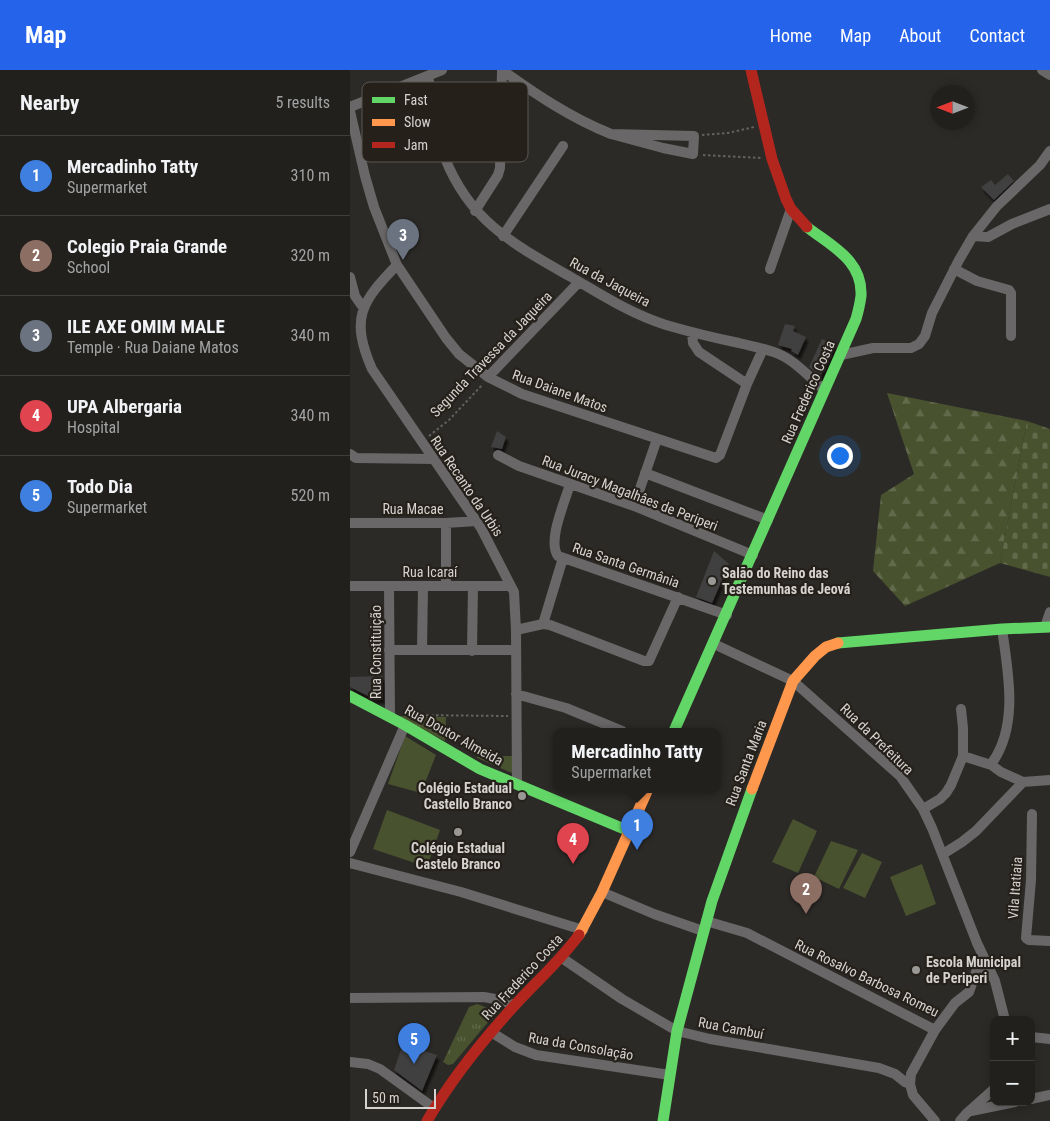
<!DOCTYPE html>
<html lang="en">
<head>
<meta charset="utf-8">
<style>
  body { margin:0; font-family:"Roboto Condensed",sans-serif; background:#292826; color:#f1f3f6 }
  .controls { position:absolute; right:15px; bottom:15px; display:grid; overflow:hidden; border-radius:10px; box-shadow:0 2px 8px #0003 }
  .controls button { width:45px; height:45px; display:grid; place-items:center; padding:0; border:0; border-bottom:1px solid #3e3e3b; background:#21201d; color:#f1f3f6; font:25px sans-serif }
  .compass { position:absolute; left:580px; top:15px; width:45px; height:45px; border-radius:50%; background:#21201d; box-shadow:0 2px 8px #0003; rotate:270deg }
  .scale { position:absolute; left:15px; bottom:12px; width:71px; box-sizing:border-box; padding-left:5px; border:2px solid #d6d3cf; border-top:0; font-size:14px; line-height:18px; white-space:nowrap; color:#d6d3cf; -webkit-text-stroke:4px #25211a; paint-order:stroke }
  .you { position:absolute; left:489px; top:385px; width:18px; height:18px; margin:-12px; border:4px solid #fff; border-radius:50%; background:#1a73e8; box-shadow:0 0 0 8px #1a73e833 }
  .badge { display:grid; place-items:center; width:32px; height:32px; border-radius:50%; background:#2563eb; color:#fff; font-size:16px; font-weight:700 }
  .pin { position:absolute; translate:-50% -41px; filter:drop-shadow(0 1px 2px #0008) }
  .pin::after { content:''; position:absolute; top:26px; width:18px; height:15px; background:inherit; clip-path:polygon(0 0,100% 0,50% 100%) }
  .popup { position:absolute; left:203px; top:658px; width:168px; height:65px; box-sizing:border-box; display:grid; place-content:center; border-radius:10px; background:#21201d; filter:drop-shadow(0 1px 4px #0005); font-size:16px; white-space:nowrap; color:#a2a3a4 }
  .popup b { font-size:19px; color:#f1f3f6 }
  .popup::after { content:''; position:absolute; left:50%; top:100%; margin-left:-10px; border:10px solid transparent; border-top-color:#21201d }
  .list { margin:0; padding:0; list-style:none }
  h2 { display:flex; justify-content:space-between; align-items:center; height:65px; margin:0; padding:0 20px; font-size:21px }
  h2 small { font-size:16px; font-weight:400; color:#a2a3a4 }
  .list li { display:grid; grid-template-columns:32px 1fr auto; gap:15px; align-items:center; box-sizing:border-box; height:80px; padding:0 20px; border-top:1px solid #3e3e3b }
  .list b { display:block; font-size:19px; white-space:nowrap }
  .list p { margin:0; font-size:16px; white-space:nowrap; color:#a2a3a4 }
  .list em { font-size:16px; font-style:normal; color:#a2a3a4 }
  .map { position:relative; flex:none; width:700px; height:1051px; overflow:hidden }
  header { display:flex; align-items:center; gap:30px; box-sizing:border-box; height:70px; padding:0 25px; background:#2563eb; color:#fff }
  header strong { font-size:24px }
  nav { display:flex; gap:28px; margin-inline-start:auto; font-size:18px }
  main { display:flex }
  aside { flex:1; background:#21201d }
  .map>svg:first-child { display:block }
</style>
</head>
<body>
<header>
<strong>Map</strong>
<nav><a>Home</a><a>Map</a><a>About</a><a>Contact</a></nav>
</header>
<main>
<aside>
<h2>Nearby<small>5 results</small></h2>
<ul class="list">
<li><span class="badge" style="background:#3f7fe0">1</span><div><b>Mercadinho Tatty</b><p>Supermarket</p></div><em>310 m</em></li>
<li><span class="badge" style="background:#8d6e63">2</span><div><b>Colegio Praia Grande</b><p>School</p></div><em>320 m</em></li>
<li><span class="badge" style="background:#6b7280">3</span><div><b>ILE AXE OMIM MALE</b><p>Temple · Rua Daiane Matos</p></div><em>340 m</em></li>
<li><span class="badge" style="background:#e0444e">4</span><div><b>UPA Albergaria</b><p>Hospital</p></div><em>340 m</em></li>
<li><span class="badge" style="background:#3f7fe0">5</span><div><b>Todo Dia</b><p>Supermarket</p></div><em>520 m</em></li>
</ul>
</aside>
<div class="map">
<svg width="700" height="1051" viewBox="0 0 700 1051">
  <defs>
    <pattern id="grass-tufts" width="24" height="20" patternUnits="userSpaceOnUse" patternTransform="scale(1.25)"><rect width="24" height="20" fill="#48522f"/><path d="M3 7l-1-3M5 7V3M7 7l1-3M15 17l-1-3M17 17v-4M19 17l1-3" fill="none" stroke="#626a4c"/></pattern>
    <pattern id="forest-firs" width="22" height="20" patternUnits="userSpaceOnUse" patternTransform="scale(1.25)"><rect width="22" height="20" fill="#48522f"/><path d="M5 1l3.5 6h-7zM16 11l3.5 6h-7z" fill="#626a4c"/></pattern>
    <pattern id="cemetery-stones" width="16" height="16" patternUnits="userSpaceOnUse" patternTransform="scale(1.25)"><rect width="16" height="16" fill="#48522f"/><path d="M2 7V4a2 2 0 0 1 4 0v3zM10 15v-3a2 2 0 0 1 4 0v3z" fill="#626a4c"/></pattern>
    <filter id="shadow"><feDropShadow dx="2.5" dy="4.5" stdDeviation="1" flood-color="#0009"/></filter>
  </defs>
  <rect width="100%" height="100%" fill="#2c2a27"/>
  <path fill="url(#grass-tufts)" d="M46,646l50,1 -1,24z
    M162,686v17l-37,-16z
    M127,934c6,2 14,5 17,11l-41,49 -5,1 -5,-3 26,-55z"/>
  <path fill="url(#forest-firs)" d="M537,323l140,28 -27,142 -95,43 -32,-35 8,-76 33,-21z"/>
  <path fill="url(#cemetery-stones)" d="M677,351l23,8v148l-50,-14z"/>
  <path fill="#48522f" d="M55,666l31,19 -15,38 -33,-9z
    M37,740l53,20 -13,37 -54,-18z
    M443,749l24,12 -19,42 -26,-11z
    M481,771l27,9 -19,39 -25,-12z
    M512,783l20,9 -17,36 -22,-10z
    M572,794l14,40 -30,12 -16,-39z"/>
  <path fill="#413f3f" filter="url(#shadow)" d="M658,104l6,7 -20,19 -13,-13 10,-7 4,5z
    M435,254l10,2 -2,5 13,6 -8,18 -7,-4 1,-2 -14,-4z
    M472,269l14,6 -16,32 -11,-10z
    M147,361l9,6 -4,12 -11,-2z
    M364,481l15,13 -17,39 -16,-6z
    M33,606v23h-9l-24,-12v-10z
    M53,974l34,11 -15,36 -28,-21z"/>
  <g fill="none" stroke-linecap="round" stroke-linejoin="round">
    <path stroke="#646261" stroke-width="2" stroke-dasharray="2.5 2.5" stroke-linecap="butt" d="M352,65l26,-2 26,-6
      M353,85l58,3
      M79,366l20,-16 34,-36
      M61,645l97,1"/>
    <path stroke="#696767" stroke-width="10" d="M152,0c35,25 69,48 109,64
      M692,0l8,5
      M78,6c5,27 7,56 17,82 25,64 70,87 126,119 31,18 60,37 95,48 24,7 49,13 73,18 15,4 31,6 44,13 14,7 29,23 41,34
      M0,37l92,-37
      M0,41l15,65 9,31 23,58 49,73 13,16 29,23 34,17 194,64 4,-3 27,-71 16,-35
      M261,64l83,2 -1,18 -30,-6z
      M125,141l23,-36 2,-7 2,-98
      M153,166l60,-90
      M623,166l24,-30 43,-41 10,-14
      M47,195c-36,37 -47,53 -25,104l109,159 33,64 2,38 1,154
      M420,199l21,-60
      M604,199l23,12 32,9 2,3v43
      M0,207l5,19 7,10
      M342,262l1,11 6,9 48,32
      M491,285l32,-7h38l8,-4 6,-8 7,-23 27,-53 14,-24 15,1 24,-13 38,-15
      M138,307l91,-95
      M0,384l6,4 78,1
      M148,385l21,11 115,40 119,49
      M295,403l123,47
      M220,414c-5,18 -23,57 -12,72l169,59
      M284,436l23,-67
      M0,453h96l31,-2
      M96,453v63
      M0,516h161
      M39,516l1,131
      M193,554l20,-66
      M695,557l5,-15
      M166,560l27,-6 7,1 94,36h5l29,-64
      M364,574l79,37 107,95 23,33 9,19 45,115 18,38 10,39
      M39,580h127
      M72,580l1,-63
      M122,581l1,-65
      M166,624l50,14 56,23
      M613,686l25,8 4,-1c27,-38 16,-91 10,-134
      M640,694l11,8 22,10 27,-2
      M573,739l17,-10 6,-6 5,-8 12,-29v-28l-2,-19
      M682,744l-1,66 -5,58 3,2 21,1
      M0,782l55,-127
      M593,784l19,-12 14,-11 47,-49
      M0,793l111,29 122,38
      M252,822l52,22 49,17
      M356,851l41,12 188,97
      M212,888l60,41 55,32 33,8 169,29 16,6 10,8 5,2
      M0,928l134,-1 16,3 15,5
      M141,962l24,15 21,8 134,20
      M681,967l19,2
      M0,992l18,2 12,5 54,39
      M681,1029l19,-4
      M621,1041l44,-9
      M585,1051l-22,-26 -3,-11 1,-10 24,-44 20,-27 14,-11 7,-20 10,-12
      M610,1051l6,-7 28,-25"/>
    <path stroke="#63d668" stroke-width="11" d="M488,573l164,-14 48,-2
      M0,626l55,29 75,44 149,62
      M324,661l182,-412c2,-7 4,-15 5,-23 2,-36 -30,-50 -54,-69
      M313,1051l14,-90 35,-130 40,-112"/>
    <path stroke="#ff974d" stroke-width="11" d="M402,719l41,-108 22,-25 11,-9 12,-4
      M229,865l23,-43 46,-103"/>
    <path stroke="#b3261e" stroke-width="11" d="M401,0l21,89 14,40 5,10 16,18
      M77,1051c25,-43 54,-79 88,-116 22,-24 44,-43 64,-70"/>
  </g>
  <g fill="#9a9894" stroke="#25211a" stroke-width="2">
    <circle cx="362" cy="511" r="5"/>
    <circle cx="172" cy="726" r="5"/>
    <circle cx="108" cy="762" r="5"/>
    <circle cx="566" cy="900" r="5"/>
  </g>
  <g text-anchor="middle" stroke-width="4.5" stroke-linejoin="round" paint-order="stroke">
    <g font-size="14" fill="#d6d3cf" stroke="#25211a">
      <text transform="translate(260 212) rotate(28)" y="5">Rua da Jaqueira</text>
      <text transform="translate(141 284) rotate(-46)" y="5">Segunda Travessa da Jaqueira</text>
      <text transform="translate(210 321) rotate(20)" y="5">Rua Daiane Matos</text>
      <text transform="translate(458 322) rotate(-66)" y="5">Rua Frederico Costa</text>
      <text transform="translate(117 416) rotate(56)" y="5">Rua Recanto da Urbis</text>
      <text transform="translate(280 423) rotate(21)" y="5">Rua Juracy Magalhâes de Periperi</text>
      <text x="63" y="444">Rua Macae</text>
      <text transform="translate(276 495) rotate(19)" y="5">Rua Santa Germânia</text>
      <text x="80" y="507">Rua Icaraí</text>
      <text transform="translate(26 582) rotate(-90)" y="5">Rua Constituição</text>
      <text transform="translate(104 665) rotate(29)" y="5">Rua Doutor Almeida</text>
      <text transform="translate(527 669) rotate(44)" y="5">Rua da Prefeitura</text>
      <text transform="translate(396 693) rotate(-69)" y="5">Rua Santa Maria</text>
      <text transform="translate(665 818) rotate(-86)" y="5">Vila Itatiaia</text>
      <text transform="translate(172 907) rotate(-47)" y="5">Rua Frederico Costa</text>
      <text transform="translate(517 908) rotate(26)" y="5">Rua Rosalvo Barbosa Romeu</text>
      <text transform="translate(381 958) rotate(11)" y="5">Rua Cambuí</text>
      <text transform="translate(231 976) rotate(10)" y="5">Rua da Consolação</text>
    </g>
    <g font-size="14" font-weight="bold" fill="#d6d3cf" stroke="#25211a" text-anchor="start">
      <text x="372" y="508">Salão do Reino das<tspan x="372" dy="16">Testemunhas de Jeová</tspan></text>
      <text x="162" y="723" text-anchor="end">Colégio Estadual<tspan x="162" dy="16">Castello Branco</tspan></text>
      <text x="108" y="783" text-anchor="middle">Colégio Estadual<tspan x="108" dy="16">Castelo Branco</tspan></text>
      <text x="576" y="897">Escola Municipal<tspan x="576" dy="16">de Periperi</tspan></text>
    </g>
  </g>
  <rect x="12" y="12" width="166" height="80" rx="8" fill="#25211a" stroke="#5a5650" stroke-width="1"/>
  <rect x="22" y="27" width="23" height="6" fill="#63d668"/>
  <rect x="22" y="49" width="23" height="7" fill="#ff974d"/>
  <rect x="22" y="72" width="23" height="6" fill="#b3261e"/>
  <g font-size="14" fill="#d6d3cf">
    <text x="54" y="35">Fast</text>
    <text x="54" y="57">Slow</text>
    <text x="54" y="80">Jam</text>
  </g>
</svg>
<div class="controls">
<button>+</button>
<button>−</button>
</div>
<svg class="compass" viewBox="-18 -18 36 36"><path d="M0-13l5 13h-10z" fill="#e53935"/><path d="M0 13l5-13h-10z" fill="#a2a3a4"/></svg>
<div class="scale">50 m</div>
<div class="you"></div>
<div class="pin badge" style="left:287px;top:780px;background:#3f7fe0">1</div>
<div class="popup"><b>Mercadinho Tatty</b>Supermarket</div>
<div class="pin badge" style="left:456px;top:844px;background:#8d6e63">2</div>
<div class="pin badge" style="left:53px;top:190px;background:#6b7280">3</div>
<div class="pin badge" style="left:223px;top:794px;background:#e0444e">4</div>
<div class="pin badge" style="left:64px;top:994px;background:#3f7fe0">5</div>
</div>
</main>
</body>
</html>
